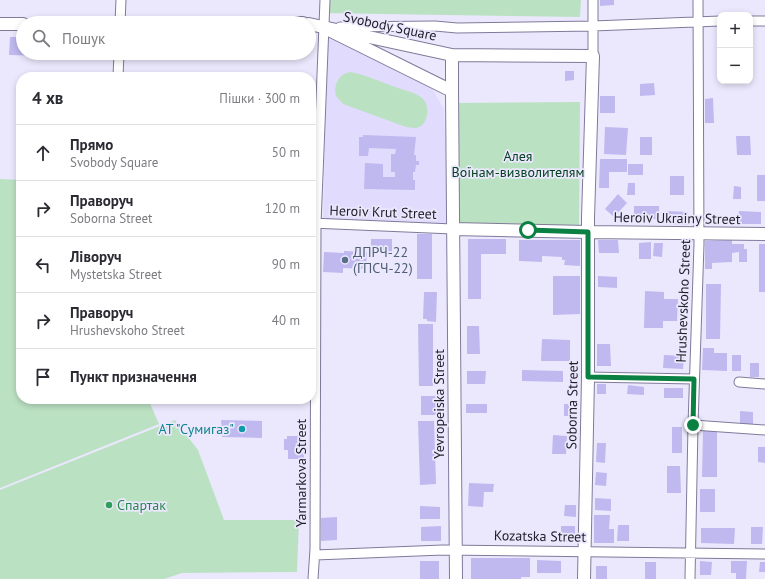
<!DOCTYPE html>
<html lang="uk">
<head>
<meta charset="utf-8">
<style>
  body { margin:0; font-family:"PT Sans",sans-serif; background:#f2f2f3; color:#2b2b33 }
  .controls { position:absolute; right:12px; top:12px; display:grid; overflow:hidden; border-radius:8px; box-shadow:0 2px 6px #0003 }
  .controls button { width:36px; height:36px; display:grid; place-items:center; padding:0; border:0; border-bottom:1px solid #e1e1e2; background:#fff; color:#2b2b33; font:20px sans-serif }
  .stop { position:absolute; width:12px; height:12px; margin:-9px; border:3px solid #0b8043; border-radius:50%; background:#fff }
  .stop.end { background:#0b8043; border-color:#fff; box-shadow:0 1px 4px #0008 }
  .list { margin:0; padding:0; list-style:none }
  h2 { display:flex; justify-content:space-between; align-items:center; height:52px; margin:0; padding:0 16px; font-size:17px }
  h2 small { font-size:13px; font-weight:400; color:#7c7c81 }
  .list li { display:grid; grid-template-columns:26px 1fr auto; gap:12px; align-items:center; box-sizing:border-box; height:56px; padding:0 16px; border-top:1px solid #e1e1e2 }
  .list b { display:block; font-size:15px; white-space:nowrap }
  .list p { margin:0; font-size:13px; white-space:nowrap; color:#7c7c81 }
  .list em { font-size:13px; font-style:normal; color:#7c7c81 }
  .icon { flex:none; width:22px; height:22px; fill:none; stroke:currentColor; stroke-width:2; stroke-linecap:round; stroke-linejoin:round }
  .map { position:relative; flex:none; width:765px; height:579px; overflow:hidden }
  .search { position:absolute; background:#fff; box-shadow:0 2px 6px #0003; left:16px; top:16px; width:300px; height:44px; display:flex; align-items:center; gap:10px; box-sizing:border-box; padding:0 14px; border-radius:22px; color:#7c7c81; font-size:15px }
  .panel { position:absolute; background:#fff; box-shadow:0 2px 6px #0003; left:16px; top:72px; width:300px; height:332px; border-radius:16px }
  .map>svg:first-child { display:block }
</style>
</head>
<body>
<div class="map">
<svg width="765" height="579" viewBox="0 0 765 579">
  <rect width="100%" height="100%" fill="#ebe8fd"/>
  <path fill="#e1dbfd" d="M327,35l101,47 16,27 4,115 -125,-4z"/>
  <path fill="#bbe1c3" d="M320,0h261l-1,17 -260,-4z
    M351,72c15,3 30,10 44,15 9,3 20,5 27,11 8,6 7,25 -3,29 -4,2 -9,0 -13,0l-63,-23 -7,-8c-3,-11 3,-23 15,-24z
    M580,102l-1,127 -123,-3v-123z
    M0,179l21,1v219h127l11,25 -159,64z
    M175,420l23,30 26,70h75l-2,52 -115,1 -18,6h-164v-89z"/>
  <path fill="#bfb9ef" d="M600,0h14v5l-14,1z
    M10,37h13v16h27v3l-41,-1z
    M565,71h9v9l-9,1z
    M654,83l1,12 -15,1v-12z
    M600,96h15v17h-15z
    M713,98l1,25h-9v-24z
    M605,127l23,1 -2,27 -22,-1z
    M363,135l53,2 -2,18h2v6h3v4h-3l-1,7h-2v8h2v10l-51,-1 1,-26 18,1v13h12v-5h-4v-18h4l1,-5 -27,-1 -1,8h-9v-19h4z
    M736,136h14l1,19h-14z
    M640,137h12v18h-12z
    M600,159h27v13h-18v16h-10z
    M628,164h15v11h-15z
    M757,175h8v26h-8z
    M670,176h14v19h-14z
    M628,183h7v12h-8z
    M734,186l7,1v12h-8z
    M618,194l9,9 -13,14 -9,-8z
    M634,206h25v13h-25z
    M666,211l22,1v13l-22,-1z
    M739,211l22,1v12h-23z
    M417,234h15v45h-15z
    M371,239h21v13l-21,-1z
    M468,239h38v15h-25v45h-13z
    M519,240h61v26l-16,-1 1,-5h-3v-3l-20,-1v6l-23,-1z
    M598,240h20l1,13h-20z
    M732,240v4h12v5h3v13h-8v-10l-7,1v9l-20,1v6h-7v-28z
    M651,242v17h-12v-16z
    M654,243h9l-1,14 -9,-1z
    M759,244h6v48h-6z
    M344,251l23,1 -1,17 -23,-1v5l-20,-1 1,-20 20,1z
    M553,276h27v38l-27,1z
    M598,276l19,1v11l-19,-1z
    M706,284h15l-1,55h-14z
    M645,291l19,1v7h14l-1,22h-14v7h-19z
    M424,292h13l-1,30 -9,-1v-2h-4z
    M418,324h15v62h-14z
    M467,326h12l1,28h-13z
    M542,339l28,1v21h-29z
    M597,344h13l1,22h-14z
    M703,348h11v5h13v18l-25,-1z
    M664,355l20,1 -1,13 -20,-1z
    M732,355h9v16h-9z
    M750,363h9v14h-9z
    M522,370l41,1v11l-41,-1z
    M467,371h19l-1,13h-18z
    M597,384h9v10h-9z
    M628,385l16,2v8l-17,-1z
    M664,388h19v10h-19z
    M421,396h17l1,19h-18z
    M466,404h21v9h-21z
    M564,404h10v12h-10z
    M740,411l13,1v12h-13z
    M221,420l41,1v17l-40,-1z
    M418,421h16l2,63 -16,1z
    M672,427h10v26h-10z
    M703,431h14v46h-15z
    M553,435l14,1 -1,18h-14z
    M287,436h16l1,23h-16v-9h-4v-11h3z
    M597,443h9l-1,20 -9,-1z
    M758,447h7v16l-7,-1z
    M667,466h13l1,27h-14z
    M596,472l11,1 -1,13 -11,-1z
    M469,483l25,1 -1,8h-9l-1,15 -15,-1z
    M700,489h15v23h-15z
    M595,498l16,1v12l-16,-1z
    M565,505h11v12l-12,-1z
    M420,506l20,1v12h-20z
    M594,515h16l-1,14h5v14h-20z
    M337,517v23l-16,1v-23z
    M618,525h11v16h-12z
    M441,526v15h-20v-14z
    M561,526h14v16h-14z
    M751,527h12l-1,17h-11z
    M701,528h34l-1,16 -33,-1z
    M471,558h59v19h-9v2h-50z
    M537,560l24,1v12h-24z
    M420,561h19v18h-19z
    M700,561l12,1 -1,13h-11z
    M731,561h16l-1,18h-10v-6h-5z
    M645,562h11v17h-11z
    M760,562h5v10h-6z
    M596,566h11v13h-11z"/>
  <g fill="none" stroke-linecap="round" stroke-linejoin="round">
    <g stroke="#807a9a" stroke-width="11">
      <path id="street" d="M750,21h15
        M120,23l1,-23
        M340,27l95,-1 22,2 136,-2 127,-5
        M593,56v-56
        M118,77l1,-24
        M311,223l142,6
        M588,377l106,2
        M739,382l26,2
        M693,425l72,5
        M315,555l128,-5 322,4
        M313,579l2,-30 1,-325 9,-224
        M690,579l3,-154 6,-181 -1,-244"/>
    </g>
    <g stroke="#807a9a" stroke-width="14">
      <path id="secondary" d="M78,23h225
        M0,24h23
        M309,24l143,31
        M325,28l127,63 4,488
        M452,91v-36l141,1 -5,162v159l-4,202
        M453,229l135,3 177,2"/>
    </g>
    <use href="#street" stroke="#fff" stroke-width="9"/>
    <use href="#secondary" stroke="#fff" stroke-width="12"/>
  </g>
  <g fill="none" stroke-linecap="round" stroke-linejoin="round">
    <path stroke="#0b8043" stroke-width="5" d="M528,230l60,2v145l106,2 -1,46"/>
  </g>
  <circle fill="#5c6f8a" stroke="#ebe8fd" stroke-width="1.5" cx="345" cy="260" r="4"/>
  <circle fill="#0f9aa8" stroke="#ebe8fd" stroke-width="1.5" cx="242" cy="429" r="4"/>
  <circle fill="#2e9e5b" stroke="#ebe8fd" stroke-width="1.5" cx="109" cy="505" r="4"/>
  <g text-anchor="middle" stroke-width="3.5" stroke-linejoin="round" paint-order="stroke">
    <g font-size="14" fill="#1f1d29" stroke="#ebe8fd">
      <text transform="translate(390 26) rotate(12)" y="5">Svobody Square</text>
      <text transform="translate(383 212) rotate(2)" y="5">Heroiv Krut Street</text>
      <text transform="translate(677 218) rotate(1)" y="5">Heroiv Ukrainy Street</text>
      <text transform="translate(683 301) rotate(-88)" y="5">Hrushevskoho Street</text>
      <text transform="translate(439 404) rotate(-90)" y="5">Yevropeiska Street</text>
      <text transform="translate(572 405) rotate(-89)" y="5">Soborna Street</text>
      <text transform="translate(301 473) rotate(-90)" y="5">Yarmarkova Street</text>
      <text transform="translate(540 536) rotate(1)" y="5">Kozatska Street</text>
    </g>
    <g font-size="14" fill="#05421f" stroke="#ebe8fd">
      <text x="518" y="161">Алея<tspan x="518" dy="16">Воїнам-визволителям</tspan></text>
    </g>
    <g font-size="14" fill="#4e5e75" stroke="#ebe8fd" text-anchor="start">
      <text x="353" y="257">ДПРЧ-22<tspan x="353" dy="16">(ГПСЧ-22)</tspan></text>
    </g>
    <g font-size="14" fill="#0d838f" stroke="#ebe8fd" text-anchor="end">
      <text x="234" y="434">АТ "Сумигаз"</text>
    </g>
    <g font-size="14" fill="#27864d" stroke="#ebe8fd" text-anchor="start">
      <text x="117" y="510">Спартак</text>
    </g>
  </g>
</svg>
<div class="controls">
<button>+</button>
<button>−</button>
</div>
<div class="stop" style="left:528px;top:230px"></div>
<div class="stop end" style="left:693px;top:425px"></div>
<div class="search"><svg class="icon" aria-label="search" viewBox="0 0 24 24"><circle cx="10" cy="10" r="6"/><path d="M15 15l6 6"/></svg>Пошук</div>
<section class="panel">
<h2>4 хв<small>Пішки · 300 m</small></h2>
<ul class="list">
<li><svg class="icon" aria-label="ahead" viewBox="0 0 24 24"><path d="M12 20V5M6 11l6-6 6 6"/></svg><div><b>Прямо</b><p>Svobody Square</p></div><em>50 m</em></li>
<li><svg class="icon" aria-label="right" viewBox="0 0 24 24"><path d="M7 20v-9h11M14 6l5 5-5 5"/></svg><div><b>Праворуч</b><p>Soborna Street</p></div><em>120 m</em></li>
<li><svg class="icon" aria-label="left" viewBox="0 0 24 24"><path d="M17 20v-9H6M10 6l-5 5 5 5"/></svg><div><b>Ліворуч</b><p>Mystetska Street</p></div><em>90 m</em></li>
<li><svg class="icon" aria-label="right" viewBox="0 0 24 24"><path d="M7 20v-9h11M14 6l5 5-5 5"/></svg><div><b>Праворуч</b><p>Hrushevskoho Street</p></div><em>40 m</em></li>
<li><svg class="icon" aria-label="arrive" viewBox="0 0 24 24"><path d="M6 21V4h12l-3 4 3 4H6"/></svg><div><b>Пункт призначення</b></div></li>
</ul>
</section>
</div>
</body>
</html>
